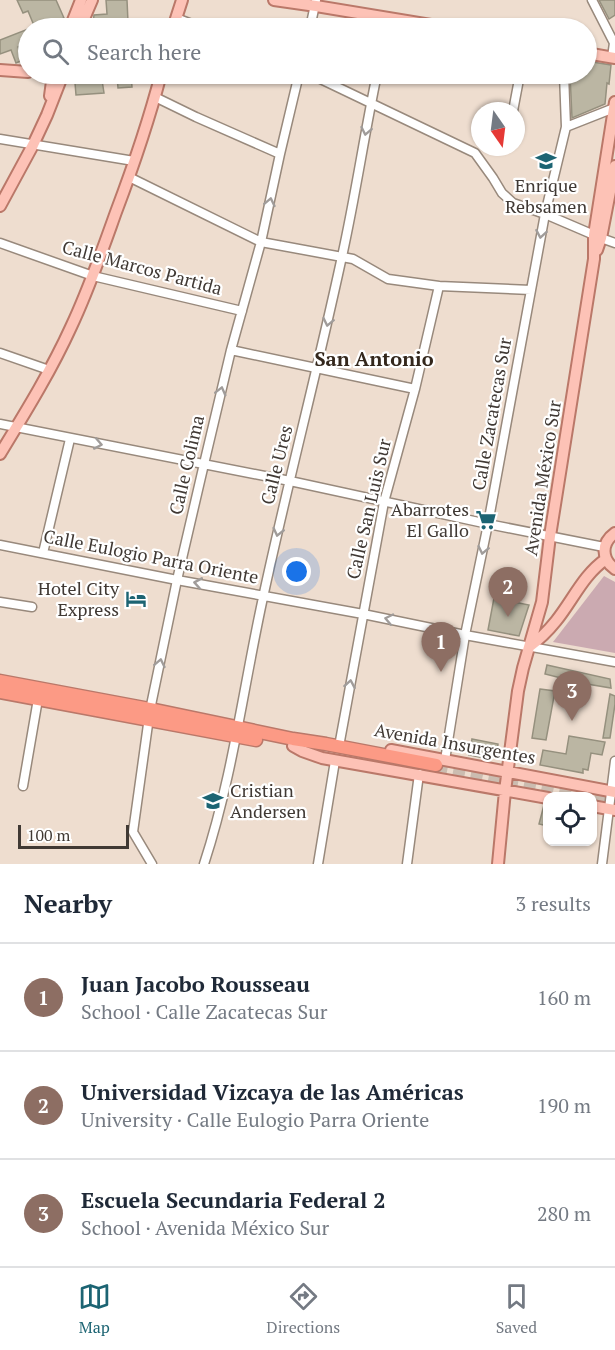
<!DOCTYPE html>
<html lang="en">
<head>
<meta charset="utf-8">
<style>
  body { margin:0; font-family:"PT Serif",serif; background:#f6f6f7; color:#1f2937 }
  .controls { position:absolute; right:18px; bottom:18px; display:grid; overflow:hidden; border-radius:12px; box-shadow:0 2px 4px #0004 }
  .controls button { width:54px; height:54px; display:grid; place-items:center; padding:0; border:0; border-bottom:2px solid #e0e1e3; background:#fff; color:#1f2937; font:30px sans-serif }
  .compass { position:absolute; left:471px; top:102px; width:54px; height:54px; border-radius:50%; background:#fff; box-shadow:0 2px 4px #0004; rotate:166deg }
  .scale { position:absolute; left:18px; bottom:15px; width:111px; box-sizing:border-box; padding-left:6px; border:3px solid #403934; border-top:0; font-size:16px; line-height:21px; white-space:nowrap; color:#403934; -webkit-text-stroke:4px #fff; paint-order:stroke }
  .you { position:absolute; left:297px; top:572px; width:21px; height:21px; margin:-15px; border:4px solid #fff; border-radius:50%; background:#1a73e8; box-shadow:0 0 0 9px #1a73e833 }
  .badge { display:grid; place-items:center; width:39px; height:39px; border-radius:50%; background:#1c6473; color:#fff; font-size:20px; font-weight:700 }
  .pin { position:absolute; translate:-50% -50px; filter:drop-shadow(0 2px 3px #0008) }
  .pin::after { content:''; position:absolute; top:32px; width:21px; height:18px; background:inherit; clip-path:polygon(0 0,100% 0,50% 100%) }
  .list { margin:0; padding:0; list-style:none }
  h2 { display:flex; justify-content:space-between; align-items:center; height:78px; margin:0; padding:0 24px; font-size:26px }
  h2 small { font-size:20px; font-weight:400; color:#747a83 }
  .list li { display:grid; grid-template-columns:39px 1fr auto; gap:18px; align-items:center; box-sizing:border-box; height:108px; padding:0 24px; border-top:2px solid #e0e1e3 }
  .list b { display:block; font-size:22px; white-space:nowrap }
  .list p { margin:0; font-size:20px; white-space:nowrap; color:#747a83 }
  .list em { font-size:20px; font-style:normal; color:#747a83 }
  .icon { flex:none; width:33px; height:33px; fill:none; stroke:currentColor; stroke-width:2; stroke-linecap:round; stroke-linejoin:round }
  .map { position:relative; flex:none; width:615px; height:864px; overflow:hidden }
  .search { position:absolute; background:#fff; box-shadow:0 2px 4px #0004; left:18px; right:18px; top:18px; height:66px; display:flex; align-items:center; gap:15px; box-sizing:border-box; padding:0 21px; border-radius:33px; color:#747a83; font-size:22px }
  .sheet { height:402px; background:#fff }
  nav { display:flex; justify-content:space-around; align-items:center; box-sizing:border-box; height:84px; border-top:2px solid #e0e1e3; background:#fff; font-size:16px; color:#747a83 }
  nav a { display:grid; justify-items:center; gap:3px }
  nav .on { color:#1c6473 }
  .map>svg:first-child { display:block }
</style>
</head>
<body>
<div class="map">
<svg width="615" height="864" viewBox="0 0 615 864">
  <rect width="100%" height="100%" fill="#eeddcf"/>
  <path fill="#cbaab1" d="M604,576l11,6v71l-62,-11z"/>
  <path fill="#bbb6a3" stroke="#95907e" stroke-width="1.5" d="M17,0h39l8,18 -29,10 -7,-17 -5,2z
    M106,0h21l1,22 -35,2 1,-9 13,-1z
    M599,0h16v15l-6,4z
    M28,29v14l-10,4 5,13 -7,3 -5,-13 -11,4v-14z
    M586,61l25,4 -2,19 -2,-1 -2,21 -33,14 -2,-44h16z
    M131,74l1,13 -14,1 -1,-12z
    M102,80l2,13 -28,2 -1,-12z
    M494,598l35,7 -10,31 -31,-6z
    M547,665l63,14 1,9 -30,-5 -36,-9z
    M540,689l15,2 -9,49 -14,-2z
    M610,694l5,2v8l-5,34h-7z
    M569,736l36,6 -3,13 -11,-2 -3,17 -5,-1v4l-43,-8 3,-15 23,4z
    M472,739l26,5 -1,8 -8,7 -20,-4z
    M544,805h4v21l-9,-2z"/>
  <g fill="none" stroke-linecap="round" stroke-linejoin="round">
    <path stroke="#cbbcb0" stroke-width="12" stroke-dasharray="12 6" stroke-linecap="butt" d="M436,765l179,35"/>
    <g stroke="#98897c" stroke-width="11">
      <path id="minor" d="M592,0l22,43 -2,14
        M176,18l26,10
        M310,28l6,-28
        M387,28l2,-10
        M310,74l165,79 18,25 9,15 11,10 32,11 49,21
        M155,97l41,20 84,37
        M513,111l7,-37
        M566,127l48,-19
        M0,139l134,22
        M129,177l132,65 92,17 35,20 51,7 92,4
        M601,238l14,5
        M0,243l93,33 149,35
        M231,350l184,39
        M0,353l49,17
        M0,424l290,57 198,43 116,23
        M0,545l177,35 186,34 102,21 150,27
        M43,553l27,-114
        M0,602l32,5
        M340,741l44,-239 31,-113 24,-103
        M445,760l20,-125 23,-111 57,-310 21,-87 -2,-53
        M23,786l15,-87
        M152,864l-19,-32 17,-122 27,-130 27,-116 27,-114 30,-108 19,-88 19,-80
        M204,864c29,-88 40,-181 60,-271 24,-111 53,-221 77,-332 14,-62 23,-125 36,-187
        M318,864l17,-103
        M407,864l12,-90
        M602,864l13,-103"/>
    </g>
    <g stroke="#ba7869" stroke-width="14">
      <path id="major" d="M274,0l42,6 133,22
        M70,28l11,-28
        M80,28l12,-28
        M173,28l9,-28
        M586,53l29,5
        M0,70l28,2
        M50,96l3,-22
        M0,206l33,-61 14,-30 16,-41
        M597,250l4,-12 14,-72
        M0,454c25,-41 51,-83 71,-127 18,-38 31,-76 45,-115 17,-45 33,-92 45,-138
        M615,533c-14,10 -14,26 0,36
        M529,647c11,-8 19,-16 27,-26 17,-21 27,-46 50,-62
        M293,746l9,5 20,7 226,40
        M391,750l224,42
        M592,806l23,4
        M498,864l7,-73 13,-100 5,-23 19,-66 8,-66 44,-277v-24l21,-133"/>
    </g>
    <g stroke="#ba7869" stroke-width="15">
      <path id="highway" d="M0,681l155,29 138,29 33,5 110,21
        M0,692l256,48"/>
    </g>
    <use href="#minor" stroke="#fff" stroke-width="8"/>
    <use href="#major" stroke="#fdc2b6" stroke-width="10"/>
    <use href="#highway" stroke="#fc9a85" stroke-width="12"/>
  </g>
  <defs><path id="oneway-chevron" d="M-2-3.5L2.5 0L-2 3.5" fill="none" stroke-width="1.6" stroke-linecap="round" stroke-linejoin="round" transform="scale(1.5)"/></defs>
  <g stroke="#a09c9a">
    <use href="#oneway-chevron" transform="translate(366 131) rotate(101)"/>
    <use href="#oneway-chevron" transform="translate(270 202) rotate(-78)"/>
    <use href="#oneway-chevron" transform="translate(541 234) rotate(100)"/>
    <use href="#oneway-chevron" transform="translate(328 322) rotate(102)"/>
    <use href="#oneway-chevron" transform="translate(221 391) rotate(-76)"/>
    <use href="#oneway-chevron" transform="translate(98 444) rotate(11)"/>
    <use href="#oneway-chevron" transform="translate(278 532) rotate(103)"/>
    <use href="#oneway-chevron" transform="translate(483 550) rotate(102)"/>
    <use href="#oneway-chevron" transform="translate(198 583) rotate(-170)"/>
    <use href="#oneway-chevron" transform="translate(389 619) rotate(-168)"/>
    <use href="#oneway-chevron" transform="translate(160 663) rotate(-78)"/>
    <use href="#oneway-chevron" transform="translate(350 684) rotate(-80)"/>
  </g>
  <defs>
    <g id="school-bare" transform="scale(1.62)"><path d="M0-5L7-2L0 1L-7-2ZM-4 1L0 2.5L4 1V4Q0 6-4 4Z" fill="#1c6473" stroke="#fff" stroke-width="2.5" paint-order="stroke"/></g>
    <g id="supermarket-bare" transform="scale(1.62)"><path d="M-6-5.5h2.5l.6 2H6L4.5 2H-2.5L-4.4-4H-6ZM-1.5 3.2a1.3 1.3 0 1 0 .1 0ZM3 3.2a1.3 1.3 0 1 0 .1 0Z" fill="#1c6473" stroke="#fff" stroke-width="2.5" paint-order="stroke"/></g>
    <g id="hotel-bare" transform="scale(1.62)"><path d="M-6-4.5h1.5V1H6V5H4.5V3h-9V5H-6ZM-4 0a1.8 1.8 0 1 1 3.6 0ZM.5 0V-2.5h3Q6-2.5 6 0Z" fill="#1c6473" stroke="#fff" stroke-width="2.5" paint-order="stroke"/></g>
  </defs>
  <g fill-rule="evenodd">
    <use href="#school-bare" x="546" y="161"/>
    <use href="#supermarket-bare" x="486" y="520"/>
    <use href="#hotel-bare" x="136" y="599"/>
    <use href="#school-bare" x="213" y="801"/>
  </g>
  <g text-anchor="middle" stroke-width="4.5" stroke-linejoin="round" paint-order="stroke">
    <g font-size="18" fill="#403934" stroke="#fff" text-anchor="end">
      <text x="546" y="192" text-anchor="middle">Enrique<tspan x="546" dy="21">Rebsamen</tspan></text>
      <text x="469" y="516">Abarrotes<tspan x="469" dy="21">El Gallo</tspan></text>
      <text x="119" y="595">Hotel City<tspan x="119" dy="21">Express</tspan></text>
      <text x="230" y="797" text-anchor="start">Cristian<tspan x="230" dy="21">Andersen</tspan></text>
    </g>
    <g font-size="18" fill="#403934" stroke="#fff">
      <text transform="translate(142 268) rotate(15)" y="6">Calle Marcos Partida</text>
      <text transform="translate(492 414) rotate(-80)" y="6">Calle Zacatecas Sur</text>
      <text transform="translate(187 465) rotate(-77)" y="6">Calle Colima</text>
      <text transform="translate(277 465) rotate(-76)" y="6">Calle Ures</text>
      <text transform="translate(543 478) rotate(-81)" y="6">Avenida México Sur</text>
      <text transform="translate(369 509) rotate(-77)" y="6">Calle San Luis Sur</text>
      <text transform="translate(151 557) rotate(11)" y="6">Calle Eulogio Parra Oriente</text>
      <text transform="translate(455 744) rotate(10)" y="6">Avenida Insurgentes</text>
    </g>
    <g font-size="20" font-weight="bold" fill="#33271c" stroke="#fff">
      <text x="374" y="366">San Antonio</text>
    </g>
  </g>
</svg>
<div class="controls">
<button><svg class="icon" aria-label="locate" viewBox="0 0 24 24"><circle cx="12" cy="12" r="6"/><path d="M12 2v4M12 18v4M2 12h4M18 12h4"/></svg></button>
</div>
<svg class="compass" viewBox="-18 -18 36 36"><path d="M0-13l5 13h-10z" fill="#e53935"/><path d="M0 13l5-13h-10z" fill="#747a83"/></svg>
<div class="scale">100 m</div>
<div class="you"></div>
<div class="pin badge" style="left:441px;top:672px;background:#8d6e63">1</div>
<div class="pin badge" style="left:508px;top:617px;background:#8d6e63">2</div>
<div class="pin badge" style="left:572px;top:721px;background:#8d6e63">3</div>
<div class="search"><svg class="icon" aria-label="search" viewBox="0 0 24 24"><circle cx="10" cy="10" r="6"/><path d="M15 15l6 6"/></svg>Search here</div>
</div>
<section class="sheet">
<h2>Nearby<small>3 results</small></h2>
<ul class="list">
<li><span class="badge" style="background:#8d6e63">1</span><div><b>Juan Jacobo Rousseau</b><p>School · Calle Zacatecas Sur</p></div><em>160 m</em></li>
<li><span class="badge" style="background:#8d6e63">2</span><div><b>Universidad Vizcaya de las Américas</b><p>University · Calle Eulogio Parra Oriente</p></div><em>190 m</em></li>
<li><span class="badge" style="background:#8d6e63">3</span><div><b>Escuela Secundaria Federal 2</b><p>School · Avenida México Sur</p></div><em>280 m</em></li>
</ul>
</section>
<nav>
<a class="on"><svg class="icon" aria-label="map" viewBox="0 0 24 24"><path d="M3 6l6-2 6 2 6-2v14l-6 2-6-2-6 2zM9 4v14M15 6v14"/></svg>Map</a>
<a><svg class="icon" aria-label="directions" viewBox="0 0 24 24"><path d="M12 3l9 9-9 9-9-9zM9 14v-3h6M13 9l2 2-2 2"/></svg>Directions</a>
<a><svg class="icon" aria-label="saved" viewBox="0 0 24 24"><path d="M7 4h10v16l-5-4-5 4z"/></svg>Saved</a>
</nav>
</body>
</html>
